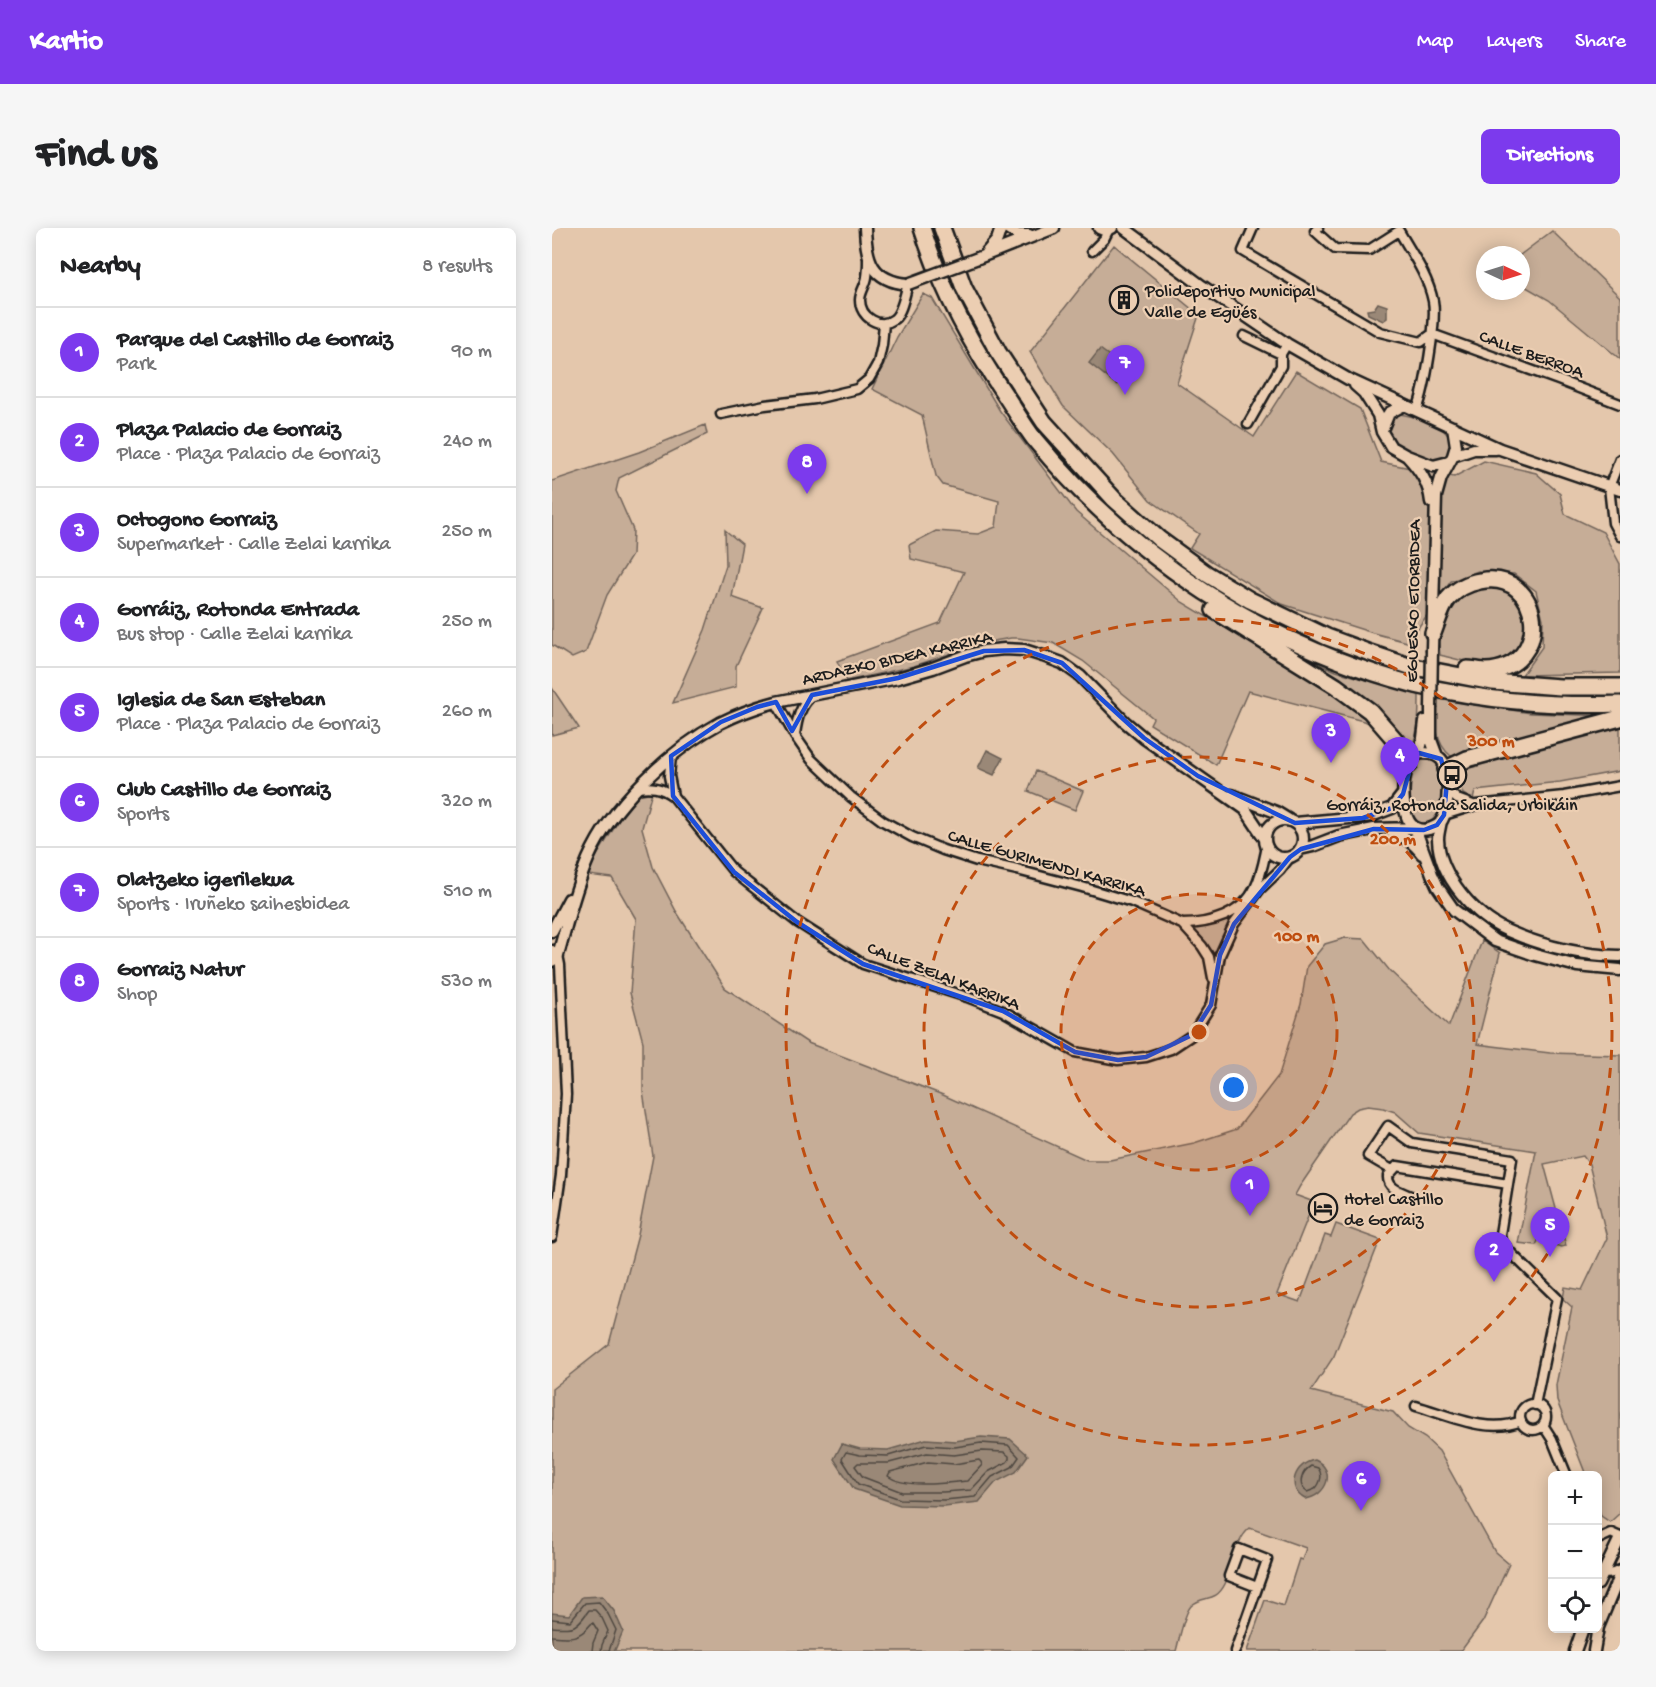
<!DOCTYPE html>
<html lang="en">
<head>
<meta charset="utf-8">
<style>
  body { margin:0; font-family:"Gochi Hand",sans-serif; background:#f6f6f6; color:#202124 }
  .controls { position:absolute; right:18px; bottom:18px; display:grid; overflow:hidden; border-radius:9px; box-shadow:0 3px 15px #0003 }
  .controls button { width:54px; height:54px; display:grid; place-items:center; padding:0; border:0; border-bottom:2px solid #e0e0e0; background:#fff; color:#202124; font:30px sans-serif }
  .compass { position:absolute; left:924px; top:18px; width:54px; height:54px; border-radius:50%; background:#fff; box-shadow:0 3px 15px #0003; rotate:94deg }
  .you { position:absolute; left:682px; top:860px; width:21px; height:21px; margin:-15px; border:4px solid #fff; border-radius:50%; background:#1a73e8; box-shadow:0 0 0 9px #1a73e833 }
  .badge { display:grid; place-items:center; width:39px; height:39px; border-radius:50%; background:#7c3aed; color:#fff; font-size:20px; font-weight:700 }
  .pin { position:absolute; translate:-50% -50px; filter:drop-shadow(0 2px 3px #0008) }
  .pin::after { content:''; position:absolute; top:32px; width:21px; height:18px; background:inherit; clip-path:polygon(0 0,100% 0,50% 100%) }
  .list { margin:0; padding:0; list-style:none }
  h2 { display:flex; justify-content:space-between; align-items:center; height:78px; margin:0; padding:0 24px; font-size:26px }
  h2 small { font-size:20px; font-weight:400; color:#757577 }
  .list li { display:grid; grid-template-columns:39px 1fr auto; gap:18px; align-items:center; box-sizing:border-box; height:90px; padding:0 24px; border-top:2px solid #e0e0e0 }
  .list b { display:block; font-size:22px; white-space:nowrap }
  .list p { margin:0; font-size:20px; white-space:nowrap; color:#757577 }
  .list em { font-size:20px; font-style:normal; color:#757577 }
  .icon { flex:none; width:33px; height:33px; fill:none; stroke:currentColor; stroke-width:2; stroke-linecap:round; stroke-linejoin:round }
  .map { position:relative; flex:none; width:1068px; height:1423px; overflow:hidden; border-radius:9px }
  header { display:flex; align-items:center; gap:36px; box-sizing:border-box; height:84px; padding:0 30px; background:#7c3aed; color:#fff }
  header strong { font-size:28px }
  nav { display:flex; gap:33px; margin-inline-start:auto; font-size:21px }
  .intro { display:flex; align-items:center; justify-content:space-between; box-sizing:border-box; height:144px; padding:0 36px }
  h1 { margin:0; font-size:42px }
  .button { padding:15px 27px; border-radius:9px; background:#7c3aed; color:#fff; font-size:21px; font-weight:700 }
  main { display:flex; gap:36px; padding:0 36px }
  aside { flex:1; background:#fff; border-radius:9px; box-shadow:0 3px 15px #0003 }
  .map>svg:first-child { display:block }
</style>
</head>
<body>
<header>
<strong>Kartio</strong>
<nav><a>Map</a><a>Layers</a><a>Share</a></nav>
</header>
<div class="intro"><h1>Find us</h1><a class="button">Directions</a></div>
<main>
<aside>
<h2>Nearby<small>8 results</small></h2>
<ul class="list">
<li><span class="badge">1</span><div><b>Parque del Castillo de Gorraiz</b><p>Park</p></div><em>90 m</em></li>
<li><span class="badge">2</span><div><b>Plaza Palacio de Gorraiz</b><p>Place · Plaza Palacio de Gorraiz</p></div><em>240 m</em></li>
<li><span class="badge">3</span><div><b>Octogono Gorraiz</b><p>Supermarket · Calle Zelai karrika</p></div><em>250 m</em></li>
<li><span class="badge">4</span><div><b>Gorráiz, Rotonda Entrada</b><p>Bus stop · Calle Zelai karrika</p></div><em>250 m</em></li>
<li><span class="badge">5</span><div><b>Iglesia de San Esteban</b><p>Place · Plaza Palacio de Gorraiz</p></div><em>260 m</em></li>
<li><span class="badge">6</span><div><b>Club Castillo de Gorraiz</b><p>Sports</p></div><em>320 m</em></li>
<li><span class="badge">7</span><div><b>Olatzeko igerilekua</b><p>Sports · Iruñeko saihesbidea</p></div><em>510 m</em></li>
<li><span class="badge">8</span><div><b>Gorraiz Natur</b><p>Shop</p></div><em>530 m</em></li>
</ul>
</aside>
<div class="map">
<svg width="1068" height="1423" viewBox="0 0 1068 1423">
  <rect width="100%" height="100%" fill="#e4c7ac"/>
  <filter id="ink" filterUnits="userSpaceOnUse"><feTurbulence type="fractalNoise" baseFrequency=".0167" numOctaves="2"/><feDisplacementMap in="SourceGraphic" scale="12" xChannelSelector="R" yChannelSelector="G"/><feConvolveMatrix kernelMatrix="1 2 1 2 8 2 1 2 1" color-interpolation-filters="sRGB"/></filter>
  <g filter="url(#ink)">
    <path fill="#c6ad97" stroke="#71645a" stroke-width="1.5" d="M1000,3l68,66v62l-71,-59 -28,-16 -1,-29z
      M562,17l85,70 -22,68 77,54 42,-66 64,38 21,53 73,15 30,-16 52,12 24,21 5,20 38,18 17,32v109l-98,2 20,-28 1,-28 -7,-28 -22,-17 -36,-3 -27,10 -31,44 -9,18 -38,-10 -91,-29 -92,-56 9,-14 -49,-34 -37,-46 -50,-48 -33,-54z
      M371,66l9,4 68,113 76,101 106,90 140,84 49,37 -123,-32 -32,74 -66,-41 3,-6 -70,-57 -30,-18 -35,-5h-7l-29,5 -68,23 -68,15 -9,-20 103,-38 24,-51 -53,-13 -2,-14 27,-14 42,3 18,-7 3,-26 -56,-16 -7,-9 -14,-61 -50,-26 25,-52z
      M848,186c13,2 38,9 47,20 11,14 -2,28 -18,25 -19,-4 -64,-28 -29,-45z
      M153,197l2,9 -88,44 -3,13 17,39 -1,25 -25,40 -21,57 -14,6 -20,-13v-164l87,-29z
      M173,302l17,14 -10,53 31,11 -27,58v21l-63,16 32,-73 21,-65z
      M948,358c5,3 13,6 16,10 18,20 12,58 -15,67 -17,5 -44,-4 -61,-8l-2,-18 15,-35 18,-15z
      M738,423l46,20 83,24c0,18 0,35 -7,51l-4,2 -10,-12z
      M0,460l27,40 -27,7z
      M885,471l94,14 75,3 -145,40h-10c-18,-14 -15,-37 -14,-57z
      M1068,500v43l-60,11 -85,9 -2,9 -10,-6 -4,-11 2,-12 6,-6 17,-8 10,3 80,-24z
      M871,531c5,0 9,0 13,4 8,8 7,44 0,53 -4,5 -9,9 -16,7 -15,-6 -9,-44 -6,-57z
      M484,543l47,20 -8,19 -47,-19z
      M100,564l-10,36 11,39 23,44 49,77 83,55 135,52 144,65h23l84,-17 43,-14 42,-54 22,-71 6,-38 18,-22 20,-6 19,1 26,32 59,55 33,-85 18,12 -23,91 73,9 70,2v458l-10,9 -9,-6 -3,-10v-30l-12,-1 -29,-74 -1,-16 16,-78 -9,-8 2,-12 17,3 25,-52 -18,-74 -6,-8 -39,8 22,82 -5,1 -13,-4 -2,-5 -7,1 -3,6 -18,-2 18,-92 -117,-18 -24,-21 -12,-4 -15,-2 -10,2 -8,5 -50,73 -5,9 19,7 -37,92 23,8 25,-67 6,2 5,-13 44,16 -46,116 -23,35 82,21 15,16 17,10 14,13 56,101 14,12 -26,57 -22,30h-214l18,-51 19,6 15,-47 3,1 4,-12 -56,-20c-16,13 -16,38 -25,56 -10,20 -22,10 -34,22 -7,7 -12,35 -15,45h-624v-262l57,-45 29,-109 15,-79 -10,-65v-49l-13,-49 6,-74 -24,-41 -24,-3 8,-18 23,-37 20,-25z
      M685,684l-13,23 -8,26 -2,3 -24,-37c18,0 32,-6 47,-15z"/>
    <path fill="#9a8877" stroke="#685d53" stroke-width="1.5" d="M826,75l9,3v12l-4,3 -15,-7 -1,-4 7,-1z
      M548,121l28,21 -11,15 -28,-22z
      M435,522l16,8 -9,17 -16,-7z
      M429,1209l29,2 18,16 -12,17 -20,10 -17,20 -35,4 -44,-1 -46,-16 -20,-30 8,-15 18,5 28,1 38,-11 29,2z
      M763,1232c22,10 12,36 -10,39 -20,-11 -10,-36 10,-39z
      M50,1368l12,15 9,20 -8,19 -2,1h-61v-38l17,2 13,-18z"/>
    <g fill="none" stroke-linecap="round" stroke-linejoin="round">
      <path stroke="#4e4740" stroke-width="1.5" d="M429,1215l27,2 11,12 -7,10 -20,10 -17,20 -31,3 -44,-1 -42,-15 -16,-25 4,-7 14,3 28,1 38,-11 29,2z
        M430,1223l22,1 5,4v3l-2,3 -19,10 -17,18 -28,2h-41l-39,-15 -8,-11 3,-3h31l38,-10 27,2z
        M427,1232l2,2 1,3 -15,16c-21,2 -62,8 -79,-5l2,-4 38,-10 26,2z
        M759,1238l7,2c5,6 3,15 -3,21l-8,3c-10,-7 -6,-20 4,-26z
        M0,1391l18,2 15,-18 14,-1 9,12 8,16 -7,21
        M0,1399c23,2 24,1 37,-17h6l7,8 6,13 -6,14 -1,6
        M0,1408c18,2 27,3 39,-12l2,-1 5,8 -5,12 -1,8"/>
      <g stroke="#1c1c1c" stroke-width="13">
        <path id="minor" d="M701,0l-10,23 137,81 41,10 11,-8 126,46 62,24
          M766,0l-3,3 20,18 34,1 30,-19c12,21 29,45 34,70 4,20 -8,89 -16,109
          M540,23l12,-12 5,-10
          M316,30c0,6 0,13 -1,19 -1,8 -7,15 -7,23 0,17 20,30 34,19 8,-6 11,-26 14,-35
          M692,108l37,18
          M169,186l44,-9 50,-6 42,-10 12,-10 9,-16 4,-18 2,-22
          M696,196l33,-58v-12l6,-10
          M1068,231l-11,28 4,36 7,13
          M224,474l19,34 16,23 40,38 32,24 29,16 31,13 34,11 40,9 65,17 50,15 50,22 20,22 7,11 4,21
          M243,507c2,-16 5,-29 17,-40
          M119,528l-2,20 4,20
          M85,560c14,-2 24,-1 36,8l61,76 63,50 66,42 104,33 36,14 72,41 43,8 28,-3 25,-8 21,-14 19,-30 9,-50 14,-31 26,-35 20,-19 10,-13
          M896,563l9,8 16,6
          M892,587l32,-10 88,-9 56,-10
          M630,696c28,0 60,-9 73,-36 7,-14 9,-28 12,-42
          M0,722l6,5 2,10 6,129 -5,81 -9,62
          M840,942l-24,-14 20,-30 24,17 100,16 -12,75 1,8 12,13 44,43 -22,107
          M861,969c-11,-5 -26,-8 -25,-21l9,-10 111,18
          M968 1189a13 13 0 1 1 26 0a13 13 0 1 1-26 0Z
          M864,1178c32,9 72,29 105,15
          M991,1197l9,14 15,37
          M1046,1311l13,-6 9,4
          M1046,1342c7,6 14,4 22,0
          M683,1423l32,-91 -28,-11 -10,27 28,11"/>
      </g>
      <g stroke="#1c1c1c" stroke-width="15">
        <path id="tertiary" d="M313,0c1,32 7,53 43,56
          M455,0l11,7h11
          M547,0l5,2 8,-2
          M572,0l78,58 85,58 61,35 152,70 120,41
          M434,25l11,-13 4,-12
          M426,30l76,-30
          M803,157l9,8 14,22 4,17 9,15 16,9 26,10 16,-4
          M830,202l7,-17 15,-8
          M855,228c13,14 22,27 24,46
          M901,228l21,-7h22
          M880,421l4,-153 5,-18 12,-22 3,-10 -3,-19
          M879,481v31l6,16
          M867,525c8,0 16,0 22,6 10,11 8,51 0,63 -3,4 -7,5 -12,7 -4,1 -9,1 -13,-1 -15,-7 -14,-44 -10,-57 2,-7 7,-13 13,-18z
          M867,525l4,-15 2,-17
          M680,567l44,17 13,8
          M713 611a19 19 0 1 1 38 0a19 19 0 1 1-38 0Z
          M889,593c-1,6 -3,13 -3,18 1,37 38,78 70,92 34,15 74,24 112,25
          M743,595l76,-7 21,-8 11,-14
          M863,600l17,46 6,13 16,23 41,31 40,14 42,11 43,4
          M839,604c14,5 22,10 31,22
          M748,621l13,-3 26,-10 35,-7 41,-1
          M0,703l17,-32
          M0,733l6,-6c9,-32 17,-66 30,-96 23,-53 82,-109 132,-136 18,-9 37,-16 56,-21l122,-24 35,-10 32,-12 19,-5 20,-2 20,1 19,6 19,7 18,13 45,46 19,16 101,71 20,30
          M1046,1356l22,-46
          M1023,1423l8,-23
          M1042,1423l4,-24 22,-53"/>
      </g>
      <g stroke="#1c1c1c" stroke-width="20">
        <path id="motorway" d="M370,0c19,60 48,115 83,167 10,15 19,31 30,45 97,118 229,205 377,244 13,4 27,5 40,8 57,11 111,14 168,12
          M390,0l22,60 34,64 46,70 70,77 45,40 48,35 43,26 77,37 43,16 39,13 83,16 68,5h60
          M662,382l122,76 34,25 27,31 12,23
          M881,405c4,-10 8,-25 15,-34 8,-9 20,-16 32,-18 63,-13 75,87 6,90 -6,0 -13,-2 -19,-2
          M894,541l21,-10 153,-41"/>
      </g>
      <use href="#minor" stroke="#ecceb2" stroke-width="8"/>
      <use href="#tertiary" stroke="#ecceb2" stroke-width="10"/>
      <use href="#motorway" stroke="#ecceb2" stroke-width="15"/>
      <g stroke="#1c1c1c" stroke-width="15" stroke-linecap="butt">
        <path id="tertiary-bridge" d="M356,56l70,-26
          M879,481l1,-60"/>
      </g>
      <use href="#tertiary-bridge" stroke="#ecceb2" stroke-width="10"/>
    </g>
  </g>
  <path fill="none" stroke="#1d4ed8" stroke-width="4.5" stroke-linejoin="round" d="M472,422l38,13 82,75 54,38 97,47 68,-5 29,-10 11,-14 10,-36 6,-5 22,6 6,22 -3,34 -7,10 -13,5 -50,-1 -73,20 -11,8 -56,67 -14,31 -9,50 -19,30 -46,22 -28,3 -43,-8 -72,-41 -140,-47 -66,-42 -63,-50 -61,-76 -2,-40 50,-34 36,-15 19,-5 16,29 20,-36 86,-17 86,-27z"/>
  <circle cx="647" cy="804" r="138" fill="#bf4d0f" fill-opacity=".12"/>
  <g fill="none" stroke="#bf4d0f" stroke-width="3" stroke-dasharray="10 8">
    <circle cx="647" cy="804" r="138"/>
    <circle cx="647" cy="804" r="275"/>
    <circle cx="647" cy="804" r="413"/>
  </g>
  <defs>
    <g id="building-ring" transform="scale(1.5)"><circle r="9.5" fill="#ecceb2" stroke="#1c1c1c" stroke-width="1.5"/><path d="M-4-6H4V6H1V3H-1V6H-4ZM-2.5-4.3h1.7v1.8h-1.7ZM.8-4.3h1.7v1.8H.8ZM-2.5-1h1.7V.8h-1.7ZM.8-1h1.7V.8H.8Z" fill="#1c1c1c"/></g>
    <g id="bus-ring" transform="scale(1.5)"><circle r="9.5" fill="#ecceb2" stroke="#1c1c1c" stroke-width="1.5"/><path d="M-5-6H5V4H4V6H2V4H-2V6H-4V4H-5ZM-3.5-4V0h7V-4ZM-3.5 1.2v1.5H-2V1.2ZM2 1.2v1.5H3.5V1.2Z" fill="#1c1c1c"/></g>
    <g id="hotel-ring" transform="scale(1.5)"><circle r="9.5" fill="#ecceb2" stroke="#1c1c1c" stroke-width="1.5"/><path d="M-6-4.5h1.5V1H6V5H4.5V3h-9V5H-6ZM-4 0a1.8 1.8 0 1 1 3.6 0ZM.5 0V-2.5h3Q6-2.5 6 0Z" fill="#1c1c1c"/></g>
  </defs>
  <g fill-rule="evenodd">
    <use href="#building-ring" x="572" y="72"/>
    <use href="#bus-ring" x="900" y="547"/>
    <use href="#hotel-ring" x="771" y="980"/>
  </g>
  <g text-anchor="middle" stroke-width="4.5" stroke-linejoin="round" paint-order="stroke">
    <g font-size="18" fill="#1c1c1c" stroke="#ecceb2" text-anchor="start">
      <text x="593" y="68">Polideportivo Municipal<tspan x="593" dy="21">Valle de Egüés</tspan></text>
      <text x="900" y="582" text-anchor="middle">Gorráiz, Rotonda Salida, Urbikáin</text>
      <text x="792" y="976">Hotel Castillo<tspan x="792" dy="21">de Gorraiz</tspan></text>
    </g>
    <g font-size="18" fill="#1c1c1c" stroke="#ecceb2">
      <text transform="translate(980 125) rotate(20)" y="6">CALLE BERROA</text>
      <text transform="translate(860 373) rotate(-89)" y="6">EGUESKO ETORBIDEA</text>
      <text transform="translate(345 429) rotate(-13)" y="6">ARDAZKO BIDEA KARRIKA</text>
      <text transform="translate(495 634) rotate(16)" y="6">CALLE GURIMENDI KARRIKA</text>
      <text transform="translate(392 747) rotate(21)" y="6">CALLE ZELAI KARRIKA</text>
    </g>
  </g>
  <circle cx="647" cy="804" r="9" fill="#bf4d0f" stroke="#ecceb2" stroke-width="3"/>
  <g font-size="18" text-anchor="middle" font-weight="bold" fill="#bf4d0f" stroke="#ecceb2" stroke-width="4.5" stroke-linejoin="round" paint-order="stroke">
    <text x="939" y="518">300 m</text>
    <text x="841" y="616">200 m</text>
    <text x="745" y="713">100 m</text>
  </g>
</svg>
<div class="controls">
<button>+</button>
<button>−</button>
<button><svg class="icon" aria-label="locate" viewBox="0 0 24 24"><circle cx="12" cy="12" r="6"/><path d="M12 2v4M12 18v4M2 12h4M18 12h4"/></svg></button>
</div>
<svg class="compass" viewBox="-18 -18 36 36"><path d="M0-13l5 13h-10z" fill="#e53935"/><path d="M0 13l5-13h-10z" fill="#757577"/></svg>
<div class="you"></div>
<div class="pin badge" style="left:698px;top:988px">1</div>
<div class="pin badge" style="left:942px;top:1054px">2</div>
<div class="pin badge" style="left:779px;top:535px">3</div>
<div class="pin badge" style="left:848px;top:559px">4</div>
<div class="pin badge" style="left:998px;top:1029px">5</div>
<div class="pin badge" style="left:809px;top:1283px">6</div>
<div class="pin badge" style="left:573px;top:167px">7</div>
<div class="pin badge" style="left:255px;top:266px">8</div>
</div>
</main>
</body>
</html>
